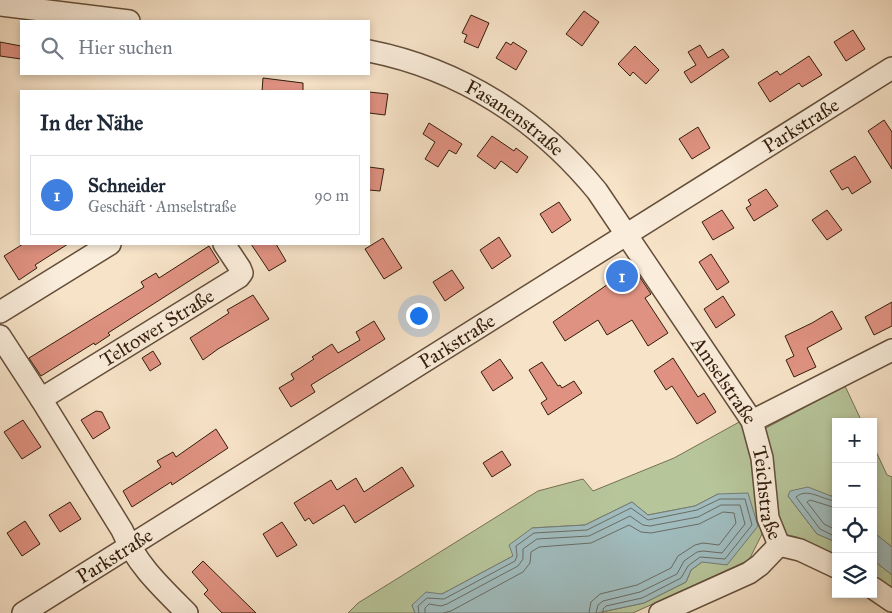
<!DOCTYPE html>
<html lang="de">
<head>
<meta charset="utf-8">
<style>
  body { margin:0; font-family:"IM FELL Great Primer",serif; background:#f2f2f3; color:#1f2937 }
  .controls { position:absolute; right:15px; bottom:15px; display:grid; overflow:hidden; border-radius:0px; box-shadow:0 2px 8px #0003 }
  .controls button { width:45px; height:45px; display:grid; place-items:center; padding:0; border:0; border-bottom:1px solid #e0e1e3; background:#fff; color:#1f2937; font:25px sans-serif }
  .you { position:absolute; left:418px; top:315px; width:18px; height:18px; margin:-12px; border:4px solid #fff; border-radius:50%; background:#1a73e8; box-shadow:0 0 0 8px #1a73e833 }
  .badge { display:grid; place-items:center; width:32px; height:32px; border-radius:50%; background:#7c3aed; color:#fff; font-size:16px; font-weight:700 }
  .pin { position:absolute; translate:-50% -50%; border:2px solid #fff; box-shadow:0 1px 5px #0006 }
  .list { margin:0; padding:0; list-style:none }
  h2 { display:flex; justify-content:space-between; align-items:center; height:65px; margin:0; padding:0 20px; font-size:21px }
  h2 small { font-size:16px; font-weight:400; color:#747a83 }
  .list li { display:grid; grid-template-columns:32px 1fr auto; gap:15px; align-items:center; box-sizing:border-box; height:80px; margin:0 10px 10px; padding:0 10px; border:1px solid #e0e1e3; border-radius:0px }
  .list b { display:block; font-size:19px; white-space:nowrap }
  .list p { margin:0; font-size:16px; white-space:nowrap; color:#747a83 }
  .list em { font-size:16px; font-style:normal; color:#747a83 }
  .icon { flex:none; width:28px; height:28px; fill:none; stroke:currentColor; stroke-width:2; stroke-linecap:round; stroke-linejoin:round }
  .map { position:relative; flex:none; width:892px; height:613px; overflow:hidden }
  .search { position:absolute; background:#fff; box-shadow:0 2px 8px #0003; left:20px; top:20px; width:350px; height:55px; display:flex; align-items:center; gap:12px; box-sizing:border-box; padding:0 18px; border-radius:0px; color:#747a83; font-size:19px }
  .panel { position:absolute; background:#fff; box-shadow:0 2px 8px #0003; left:20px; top:90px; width:350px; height:155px; border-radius:0px }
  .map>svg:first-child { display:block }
</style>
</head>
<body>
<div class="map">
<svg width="892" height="613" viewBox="0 0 892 613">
  <rect width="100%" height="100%" fill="#f7e3c8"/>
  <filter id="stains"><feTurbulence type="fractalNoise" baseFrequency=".004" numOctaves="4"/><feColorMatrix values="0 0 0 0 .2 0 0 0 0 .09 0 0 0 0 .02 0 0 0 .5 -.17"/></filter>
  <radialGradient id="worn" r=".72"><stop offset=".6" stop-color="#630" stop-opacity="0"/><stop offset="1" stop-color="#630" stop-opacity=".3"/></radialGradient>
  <path fill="#b7c59a" stroke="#757152" d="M845,386l17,36h-26v76l-2,-2h-46l29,38 19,8v16l-39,-21 -33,-7 -15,30 -116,53h-36l47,-10 42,-21 5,-12 11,-8 16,-68 -23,12 -47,9 -16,-13 -47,23 -53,3 -19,28 -71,38 -30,11 3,8h-67l10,-10 180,-112 45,-12 10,12 81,-33 67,-37 10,15z
    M873,445l14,30 5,2v70l-19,-15z
    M873,560l19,15v14l-19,-10z"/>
  <path fill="#a0bcbe" stroke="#747c76" d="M808,487l28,11v44l-19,-8 -29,-38 2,-5z
    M748,493l10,33 -31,39 -25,-3 -11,8 -5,12 -42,21 -47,10h-182l-3,-8 14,-13 16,2 71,-38 -4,-11 23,-17 53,-3 47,-23 16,13 47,-9 23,-12z
    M873,532l19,15v28l-19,-15z"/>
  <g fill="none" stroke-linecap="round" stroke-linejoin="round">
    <path stroke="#6a6c64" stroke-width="1" d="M836,501c-14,-1 -28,-14 -40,-4l24,32 16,8
      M836,508l-26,-8 -3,2 17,22 12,6
      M419,613l-1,-7 9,-8 17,1 71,-38 2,-5 -1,-10 18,-13 53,-3 44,-22 17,12 49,-10 23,-11h25l7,26 -27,34 -25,-2 -12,9 -7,12 -39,20 -36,8 -3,3v4
      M425,613v-5l4,-4 12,2 6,-2 71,-38 5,-7v-10l14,-10 52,-3 41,-20 13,9 7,1 48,-9 23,-12h19l5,19 -23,29 -19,-2 -6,1 -13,9 -7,13 -37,18 -37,9 -5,4 -2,8
      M443,613l8,-2 72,-39 7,-9 1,-11 8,-5 52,-4 38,-18 12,7 10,1 48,-9 24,-12 11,1 2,10 -17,22 -16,-2 -8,2 -17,11 -7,12 -34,17 -37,9 -9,8 -2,11"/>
  </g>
  <path fill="#e09282" stroke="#331d0b" d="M584,11l15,11 -17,24 -16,-12z
    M471,15l18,8 -11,25 -14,-6 3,-7 -5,-2z
    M853,30l12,19 -19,12 -12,-19z
    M0,42l21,4v13l-21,-3z
    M506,42l5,3 2,-3 14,9 -11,19 -20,-12z
    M700,45l8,13 15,-9 6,8 -38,26 -7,-11 12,-7 -8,-13z
    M635,46l24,24 -13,14 -13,-12 -3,4 -12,-12z
    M809,56l13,19 -20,12 -3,-4 -29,19 -12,-19 19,-12 3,4z
    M263,78l40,5v8h-41z
    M369,92l19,2 -3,21 -16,-2z
    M884,120l8,12v37l-24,-38z
    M429,123l33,21 -6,10 -7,-4 -11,17 -13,-8 10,-17 -12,-8z
    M698,127l12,21 -18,11 -13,-20z
    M492,136l22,15 2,-3 12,9 -11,16 -16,-12 -6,8 -18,-13z
    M855,156l16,26 -19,12 -4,-7 -6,3 -12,-19z
    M369,167l15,2 -4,22 -11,-1z
    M766,189l12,17 -24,15 -8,-13 5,-3 -3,-5z
    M559,202l12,18 -19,13 -12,-19z
    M722,210l12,18 -21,12 -11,-18z
    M827,210l15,20 -15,10 -15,-20z
    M499,237l12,19 -19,13 -12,-19z
    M383,238l19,30 -18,11 -19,-30z
    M23,244h45l-33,21 2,3 -18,12 -15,-24z
    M251,244h25l10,17 -17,10z
    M209,246l10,16 -111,71 2,2 -15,10 -1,-2 -53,33 -12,-18 115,-71 -3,-5 15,-9 3,5z
    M711,254l18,28 -12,8 -18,-28z
    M633,267l18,27 -6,4 23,35 -20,13 -16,-26 -25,15 -9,-15 -33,21 -12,-19z
    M452,270l12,18 -19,13 -12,-19z
    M253,295l16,24 -51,30 -15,11 -13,-22 39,-25 -2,-3z
    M723,296l12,19 -19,13 -12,-19z
    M892,302v24l-18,9 -9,-18z
    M832,311l10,18 -35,19 9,19 -22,10 -8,-17 8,-4 -9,-20 27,-13z
    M374,321l11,18 -74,46 4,7 -24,15 -12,-19 15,-9 -3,-5 23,-15 -2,-2 20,-13 6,9 22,-13 -4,-8z
    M153,351l8,13 -11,7 -8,-13z
    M673,358l25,39 6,-4 12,19 -19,12 -25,-38 -6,4 -12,-19z
    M500,359l13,19 -20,13 -12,-19z
    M542,362l16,24 2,-1 2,3 12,-7 8,12 -34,22 -7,-12 6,-4 -18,-29z
    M96,411l6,1 8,16 -17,11 -12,-19z
    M23,420l18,27 -19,12 -18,-27z
    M216,429l12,19 -56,37 -1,-3 -39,25 -9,-16 38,-24 -4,-6 16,-9 3,5z
    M502,451l9,14 -19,12 -9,-14z
    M402,467l12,19 -59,37 -11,-18 -31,19 -4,-6 -4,3 -11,-18 37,-23 6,10 19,-12 8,14z
    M70,502l11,17 -21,13 -11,-17z
    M25,521l15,23 -18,12 -15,-23z
    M282,522l15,23 -20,12 -14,-23z
    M203,561l53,52h-34l-18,-19 4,-4 -16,-18z"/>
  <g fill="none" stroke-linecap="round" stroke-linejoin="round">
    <g stroke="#644e3a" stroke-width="24">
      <g id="minor">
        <path d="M0,5l129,16"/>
        <path id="s1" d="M369,51c91,18 169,68 228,140l155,230 10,37 6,60 11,27"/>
        <path d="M0,312l110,-68"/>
        <path d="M0,336l41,63 81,131c15,35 38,56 65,83"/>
        <path id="s2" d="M41,399l198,-122 3,-4 -2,-5 -16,-24"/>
        <path d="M752,421l140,-71"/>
        <path d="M779,545l21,5 36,17"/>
        <path d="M873,588l19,13"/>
        <path id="s3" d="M23,613l869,-545"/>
        <path d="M660,613l89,-40 11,-8 19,-20"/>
      </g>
    </g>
    <use href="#minor" stroke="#faeddb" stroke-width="21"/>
  </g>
  <g text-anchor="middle" stroke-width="4" stroke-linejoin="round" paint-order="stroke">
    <g font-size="20" fill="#331d0b" stroke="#faeddb">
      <text dy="7" stroke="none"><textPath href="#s1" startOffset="162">Fasanenstraße</textPath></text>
      <text dy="7" stroke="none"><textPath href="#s3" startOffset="918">Parkstraße</textPath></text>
      <text dy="7" stroke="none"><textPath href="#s2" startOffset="136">Teltower Straße</textPath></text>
      <text dy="7" stroke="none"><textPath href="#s3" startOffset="512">Parkstraße</textPath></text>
      <text dy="7" stroke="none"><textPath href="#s1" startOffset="501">Amselstraße</textPath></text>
      <text dy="7" stroke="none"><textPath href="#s1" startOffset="624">Teichstraße</textPath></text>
      <text dy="7" stroke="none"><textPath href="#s3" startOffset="108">Parkstraße</textPath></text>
    </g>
  </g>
  <rect width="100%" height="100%" filter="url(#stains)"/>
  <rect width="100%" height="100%" fill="url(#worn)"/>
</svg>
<div class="controls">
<button>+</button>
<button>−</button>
<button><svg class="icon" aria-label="locate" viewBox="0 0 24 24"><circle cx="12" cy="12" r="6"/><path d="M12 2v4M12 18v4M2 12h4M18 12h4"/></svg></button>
<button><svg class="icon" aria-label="layers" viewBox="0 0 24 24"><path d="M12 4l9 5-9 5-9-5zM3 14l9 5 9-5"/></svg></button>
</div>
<div class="you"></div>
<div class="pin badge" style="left:622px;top:276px;background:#3f7fe0">1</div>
<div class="search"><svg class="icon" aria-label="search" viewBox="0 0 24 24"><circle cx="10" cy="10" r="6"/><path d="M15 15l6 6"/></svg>Hier suchen</div>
<section class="panel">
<h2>In der Nähe<small></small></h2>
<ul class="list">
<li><span class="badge" style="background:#3f7fe0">1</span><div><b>Schneider</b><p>Geschäft · Amselstraße</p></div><em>90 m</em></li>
</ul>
</section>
</div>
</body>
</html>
